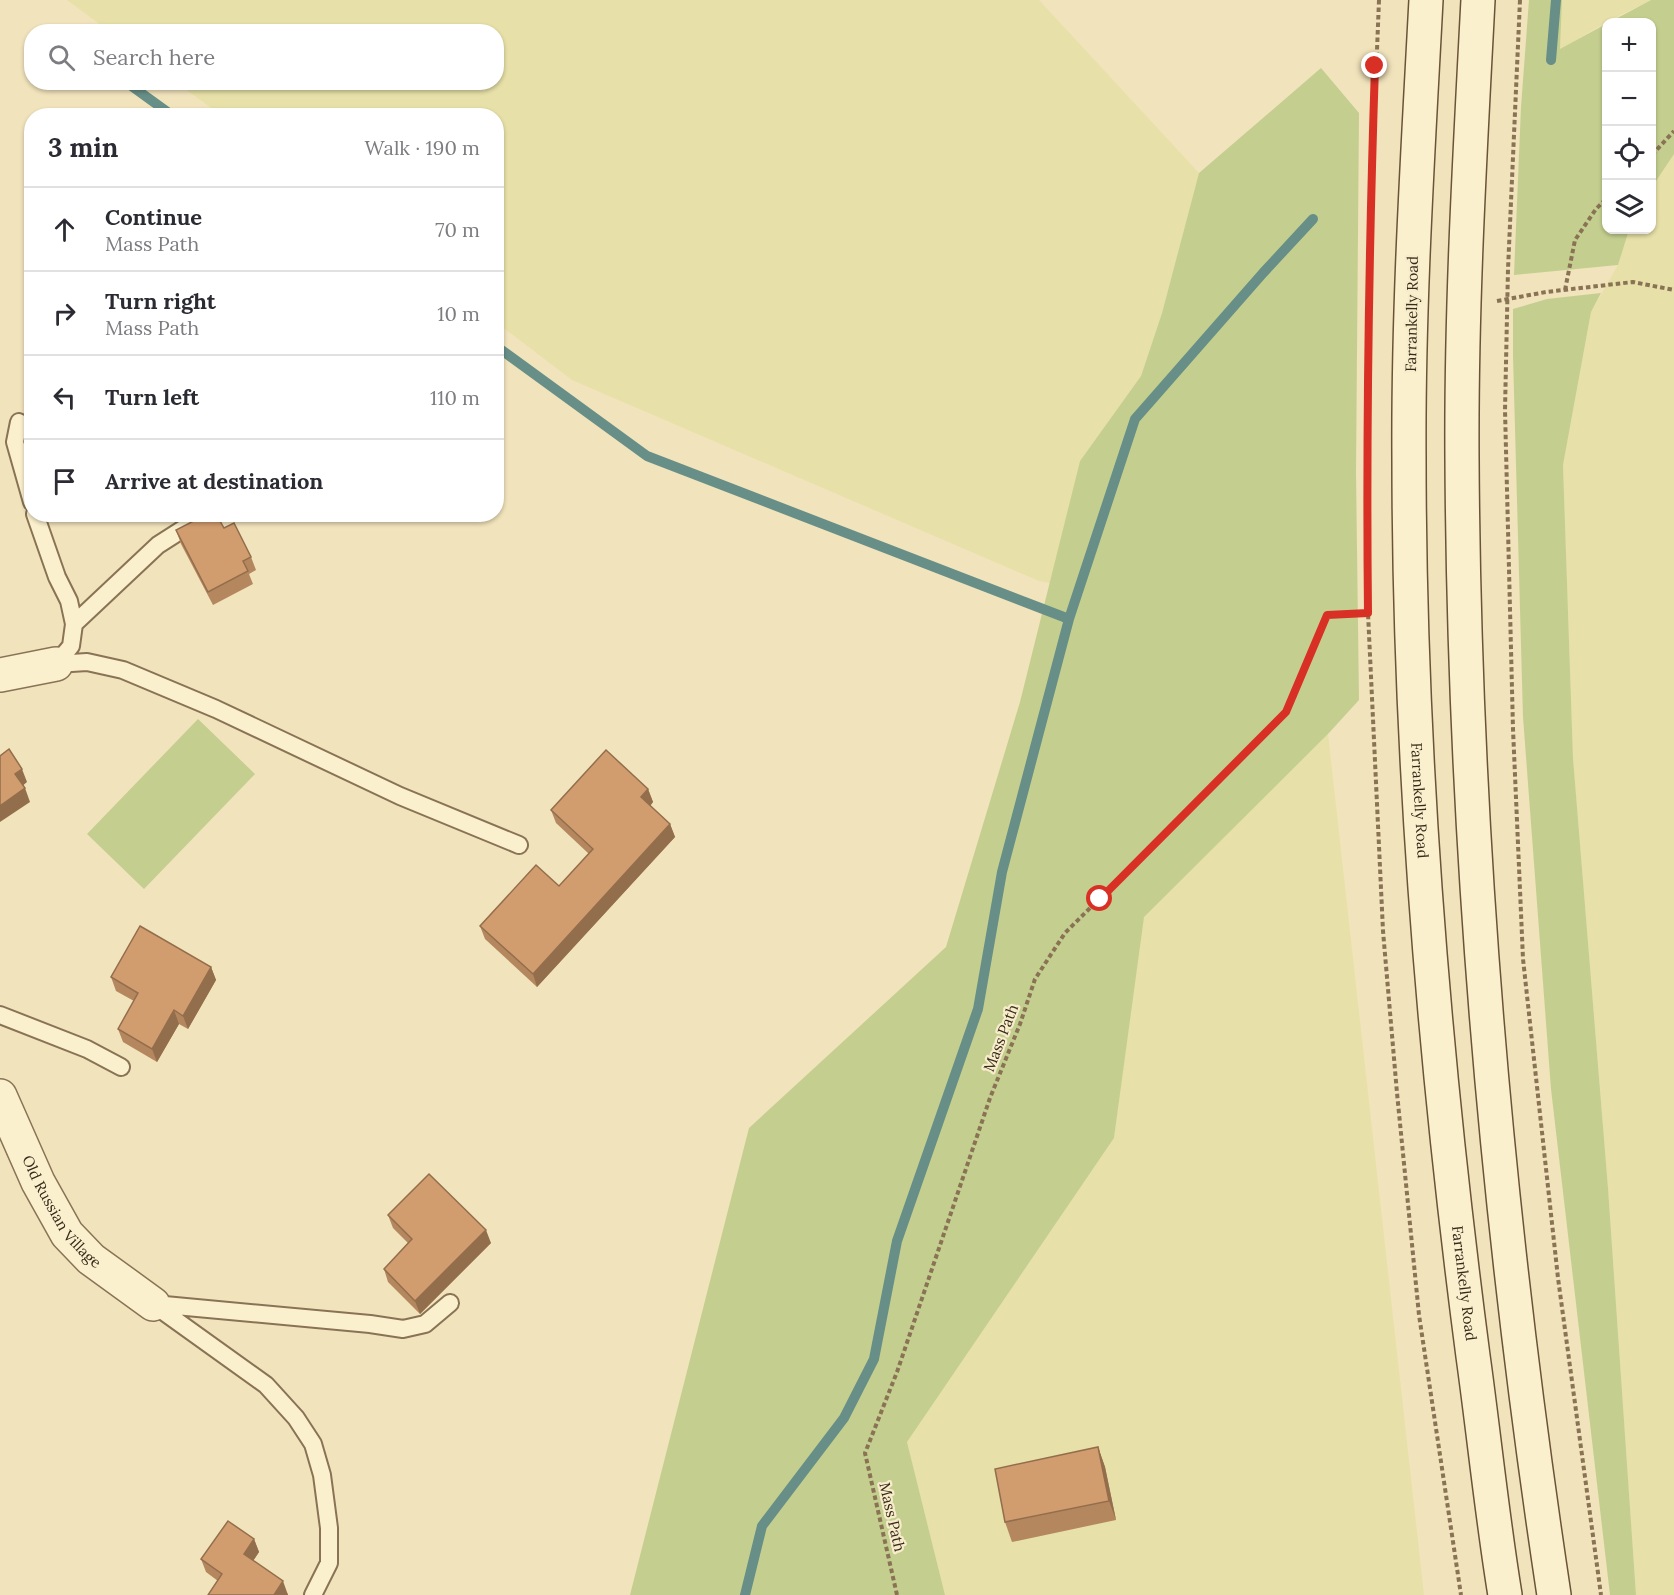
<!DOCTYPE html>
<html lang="en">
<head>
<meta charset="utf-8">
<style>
  body { margin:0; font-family:Lora,serif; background:#f7f7f7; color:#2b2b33 }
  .controls { position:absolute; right:18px; top:18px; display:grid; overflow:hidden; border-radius:12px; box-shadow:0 2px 4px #0004 }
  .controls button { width:54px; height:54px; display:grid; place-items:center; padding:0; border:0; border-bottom:2px solid #e1e1e2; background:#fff; color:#2b2b33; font:30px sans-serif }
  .stop { position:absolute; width:18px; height:18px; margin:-14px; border:4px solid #d93025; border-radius:50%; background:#fff }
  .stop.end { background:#d93025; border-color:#fff; box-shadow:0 2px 6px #0008 }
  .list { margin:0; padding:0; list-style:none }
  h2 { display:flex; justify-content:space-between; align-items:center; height:78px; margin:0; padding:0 24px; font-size:26px }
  h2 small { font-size:20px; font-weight:400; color:#7c7c81 }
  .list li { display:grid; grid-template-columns:39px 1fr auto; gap:18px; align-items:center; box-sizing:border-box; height:84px; padding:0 24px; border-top:2px solid #e1e1e2 }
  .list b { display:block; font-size:22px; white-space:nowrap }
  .list p { margin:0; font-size:20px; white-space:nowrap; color:#7c7c81 }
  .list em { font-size:20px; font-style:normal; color:#7c7c81 }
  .icon { flex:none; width:33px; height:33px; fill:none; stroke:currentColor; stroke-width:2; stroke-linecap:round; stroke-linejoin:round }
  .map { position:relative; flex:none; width:1674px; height:1595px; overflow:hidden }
  .search { position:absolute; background:#fff; box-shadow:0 2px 4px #0004; left:24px; top:24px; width:480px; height:66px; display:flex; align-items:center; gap:15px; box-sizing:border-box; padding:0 21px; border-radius:24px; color:#7c7c81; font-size:22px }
  .panel { position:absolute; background:#fff; box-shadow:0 2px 4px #0004; left:24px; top:108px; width:480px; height:414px; border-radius:24px }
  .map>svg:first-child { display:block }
</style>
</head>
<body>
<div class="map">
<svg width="1674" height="1595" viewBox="0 0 1674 1595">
  <rect width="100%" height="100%" fill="#f1e3bb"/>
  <path fill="#e7e0a8" d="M67,0h972l160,173 -37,140 -21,63 -61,85 -30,122 -11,-2 -467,-201 -75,-57 -1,-207 -275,-1 -44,-32 319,-1v-50l-387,-1z
    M1562,0h89l-45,22 -46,28z
    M1674,154v1441h-38l-28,-407 -35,-430 -10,-293 28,-153 27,-47 11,-35h23v-43z
    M1328,734l96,861h-479l-38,-153 207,-304 29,-221z"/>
  <path fill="#c4cf8f" d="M1529,0h33l-2,49 46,-25v206h23l-11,35 -104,10 7,-168z
    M1651,0h23v154l-22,33v-165h-42z
    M1321,68l38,45 -3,360 3,227 -31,34 -184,183 -30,221 -207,304 38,153h-315l119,-467 197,-181 74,-245 60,-241 61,-85 21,-63 37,-140z
    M1601,293l-10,19 -28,153 10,293 35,430 28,407h-26l-59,-506 -28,-372 -10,-361v-47l34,-10z
    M198,719l57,55 -111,115 -57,-55z"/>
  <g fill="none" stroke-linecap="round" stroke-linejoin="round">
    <path stroke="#678f87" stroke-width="10" d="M1551,60l5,-60
      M126,82l47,34
      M496,346l151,110 422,163
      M745,1595l17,-69 82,-108 30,-59 23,-118 81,-232 24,-137 67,-253 66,-200 128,-146 50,-54"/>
    <g stroke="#897354" stroke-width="20">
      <path id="service" d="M19,422l-4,20 17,60
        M35,514l22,63 12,24 5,23 -3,22 -15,18
        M74,624l84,-79 36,-23
        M56,664l31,-2 36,8 93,39 184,87 119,49
        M0,1015l87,34 34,18
        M153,1304l113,81 30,33 17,26 9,31 7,53v35l-16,32
        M154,1304l216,20 33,5 22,-5 25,-21"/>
    </g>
    <g stroke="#897354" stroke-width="36">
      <g id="minor">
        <path d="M0,675l56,-11"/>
        <path id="s1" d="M0,1096l38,86 29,52 24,25 62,45"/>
      </g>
    </g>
    <g stroke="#6a5437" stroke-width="36">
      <g id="secondary">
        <path id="s2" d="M1426,0c-8,152 -18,305 -17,458 0,300 25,601 64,898 11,79 19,160 32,239"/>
        <path d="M1478,0c-8,153 -17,305 -16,458 2,381 35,760 92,1137"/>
      </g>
    </g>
    <path stroke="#897354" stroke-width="4" stroke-dasharray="4.5 3" stroke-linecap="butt" d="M1379,0l-10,251 -3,208 2,154 15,318 14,162 22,222 42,280
      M1520,0l-12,269 -3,141 8,319 10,230 35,319 43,317
      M1652,155l22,-24
      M1565,290l10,-50 21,-31 10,-10
      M1497,301l49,-9 87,-10 41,8
      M897,1595l-32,-142 32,-81 93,-274 30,-74 15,-45 30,-46 221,-221 41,-97 41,-2"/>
    <use href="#service" stroke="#fbf0ce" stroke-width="16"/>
    <use href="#minor" stroke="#fbf0ce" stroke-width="33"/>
    <use href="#secondary" stroke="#fbf0ce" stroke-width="33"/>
  </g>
  <path fill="#b5875f" d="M32,379v30l-4,-10z
    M224,528l27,29 5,13 -7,4 4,10 -40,21 -32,-61 -5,-14z
    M648,789l5,13 -3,4 20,18 5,13 -138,150 -52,-48 -5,-13 79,-40 30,-32 -33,-31 -5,-13z
    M211,967l5,13 -28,49 -9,-5 -22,38 -34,-20 -5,-13 16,-28 -18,-10 -5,-14z
    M388,1215l103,28 -71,71 -32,-32 -4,-13 24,-26 -15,-15z
    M1098,1447l7,20 11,53 -104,22 -7,-20z
    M254,1539l5,13 -6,9 35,33v1h-80l10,-14 -12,-9 -5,-13z"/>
  <path fill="#936e4d" d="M22,769l5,13 -7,6 -5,-14z
    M25,788l5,14 -30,20v-16z
    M648,789l5,13 -7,9 -5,-14z
    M670,824l5,13 -138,150 -4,-13z
    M211,967l5,13 -28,49 -5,-13z
    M174,1010l5,14 -22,38 -5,-13z
    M486,1230l5,13 -71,71 -5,-13z
    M1098,1447l7,20 11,53 -7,-19z
    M254,1539l5,13 -10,15 -5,-13z
    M283,1581l5,14h-14z"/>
  <path fill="#d29d6e" stroke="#936e4d" stroke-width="1.5" d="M32,379v20h-4z
    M207,514h9l8,14 10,-5 17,34 -8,4 5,10 -40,21 -32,-62z
    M9,749l13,20 -7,5 10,14 -25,18v-50z
    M606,750l42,39 -7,8 29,27 -137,150 -53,-48 56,-61 23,21 34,-37 -42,-39z
    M140,926l71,41 -28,49 -9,-6 -22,39 -34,-20 20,-36 -27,-16z
    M429,1174l57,56 -71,71 -31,-32 28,-30 -24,-24z
    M1098,1447l11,54 -104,21 -10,-53z
    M228,1521l26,18 -10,15 39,27 -9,14h-66l14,-21 -21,-15z"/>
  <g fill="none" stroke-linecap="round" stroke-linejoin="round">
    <path stroke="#d93025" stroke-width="8" d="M1100,899l186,-187 41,-97 41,-2c-2,-183 1,-365 7,-547"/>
  </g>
  <g text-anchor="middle" stroke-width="4.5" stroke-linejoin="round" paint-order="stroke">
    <g font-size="15" fill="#36291a" stroke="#f8edcb">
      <text transform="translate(1412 314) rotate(-89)" y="5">Farrankelly Road</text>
      <text dy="5" stroke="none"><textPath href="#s2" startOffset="801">Farrankelly Road</textPath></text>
      <text transform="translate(1001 1038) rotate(-69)" y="5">Mass Path</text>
      <text dy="5" stroke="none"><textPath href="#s1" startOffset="132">Old Russian Village</textPath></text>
      <text dy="5" stroke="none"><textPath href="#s2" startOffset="1286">Farrankelly Road</textPath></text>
      <text transform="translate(892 1517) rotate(77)" y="5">Mass Path</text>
    </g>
  </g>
</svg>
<div class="controls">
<button>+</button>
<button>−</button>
<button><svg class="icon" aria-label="locate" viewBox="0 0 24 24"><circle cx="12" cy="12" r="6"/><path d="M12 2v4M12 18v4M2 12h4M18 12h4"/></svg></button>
<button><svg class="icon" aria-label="layers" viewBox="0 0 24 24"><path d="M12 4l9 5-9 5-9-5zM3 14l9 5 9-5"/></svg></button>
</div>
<div class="stop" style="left:1100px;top:899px"></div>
<div class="stop end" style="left:1375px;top:66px"></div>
<div class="search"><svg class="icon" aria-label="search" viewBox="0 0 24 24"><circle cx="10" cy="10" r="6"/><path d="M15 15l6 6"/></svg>Search here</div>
<section class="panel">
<h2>3 min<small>Walk · 190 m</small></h2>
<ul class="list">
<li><svg class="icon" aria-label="ahead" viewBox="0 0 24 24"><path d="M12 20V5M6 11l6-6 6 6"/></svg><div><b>Continue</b><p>Mass Path</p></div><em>70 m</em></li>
<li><svg class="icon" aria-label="right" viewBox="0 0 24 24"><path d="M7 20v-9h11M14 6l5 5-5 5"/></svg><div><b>Turn right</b><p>Mass Path</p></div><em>10 m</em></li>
<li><svg class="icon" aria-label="left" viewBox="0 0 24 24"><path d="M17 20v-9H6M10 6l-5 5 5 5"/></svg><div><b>Turn left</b></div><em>110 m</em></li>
<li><svg class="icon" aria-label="arrive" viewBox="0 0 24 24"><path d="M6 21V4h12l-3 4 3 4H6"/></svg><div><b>Arrive at destination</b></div></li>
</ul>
</section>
</div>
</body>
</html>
